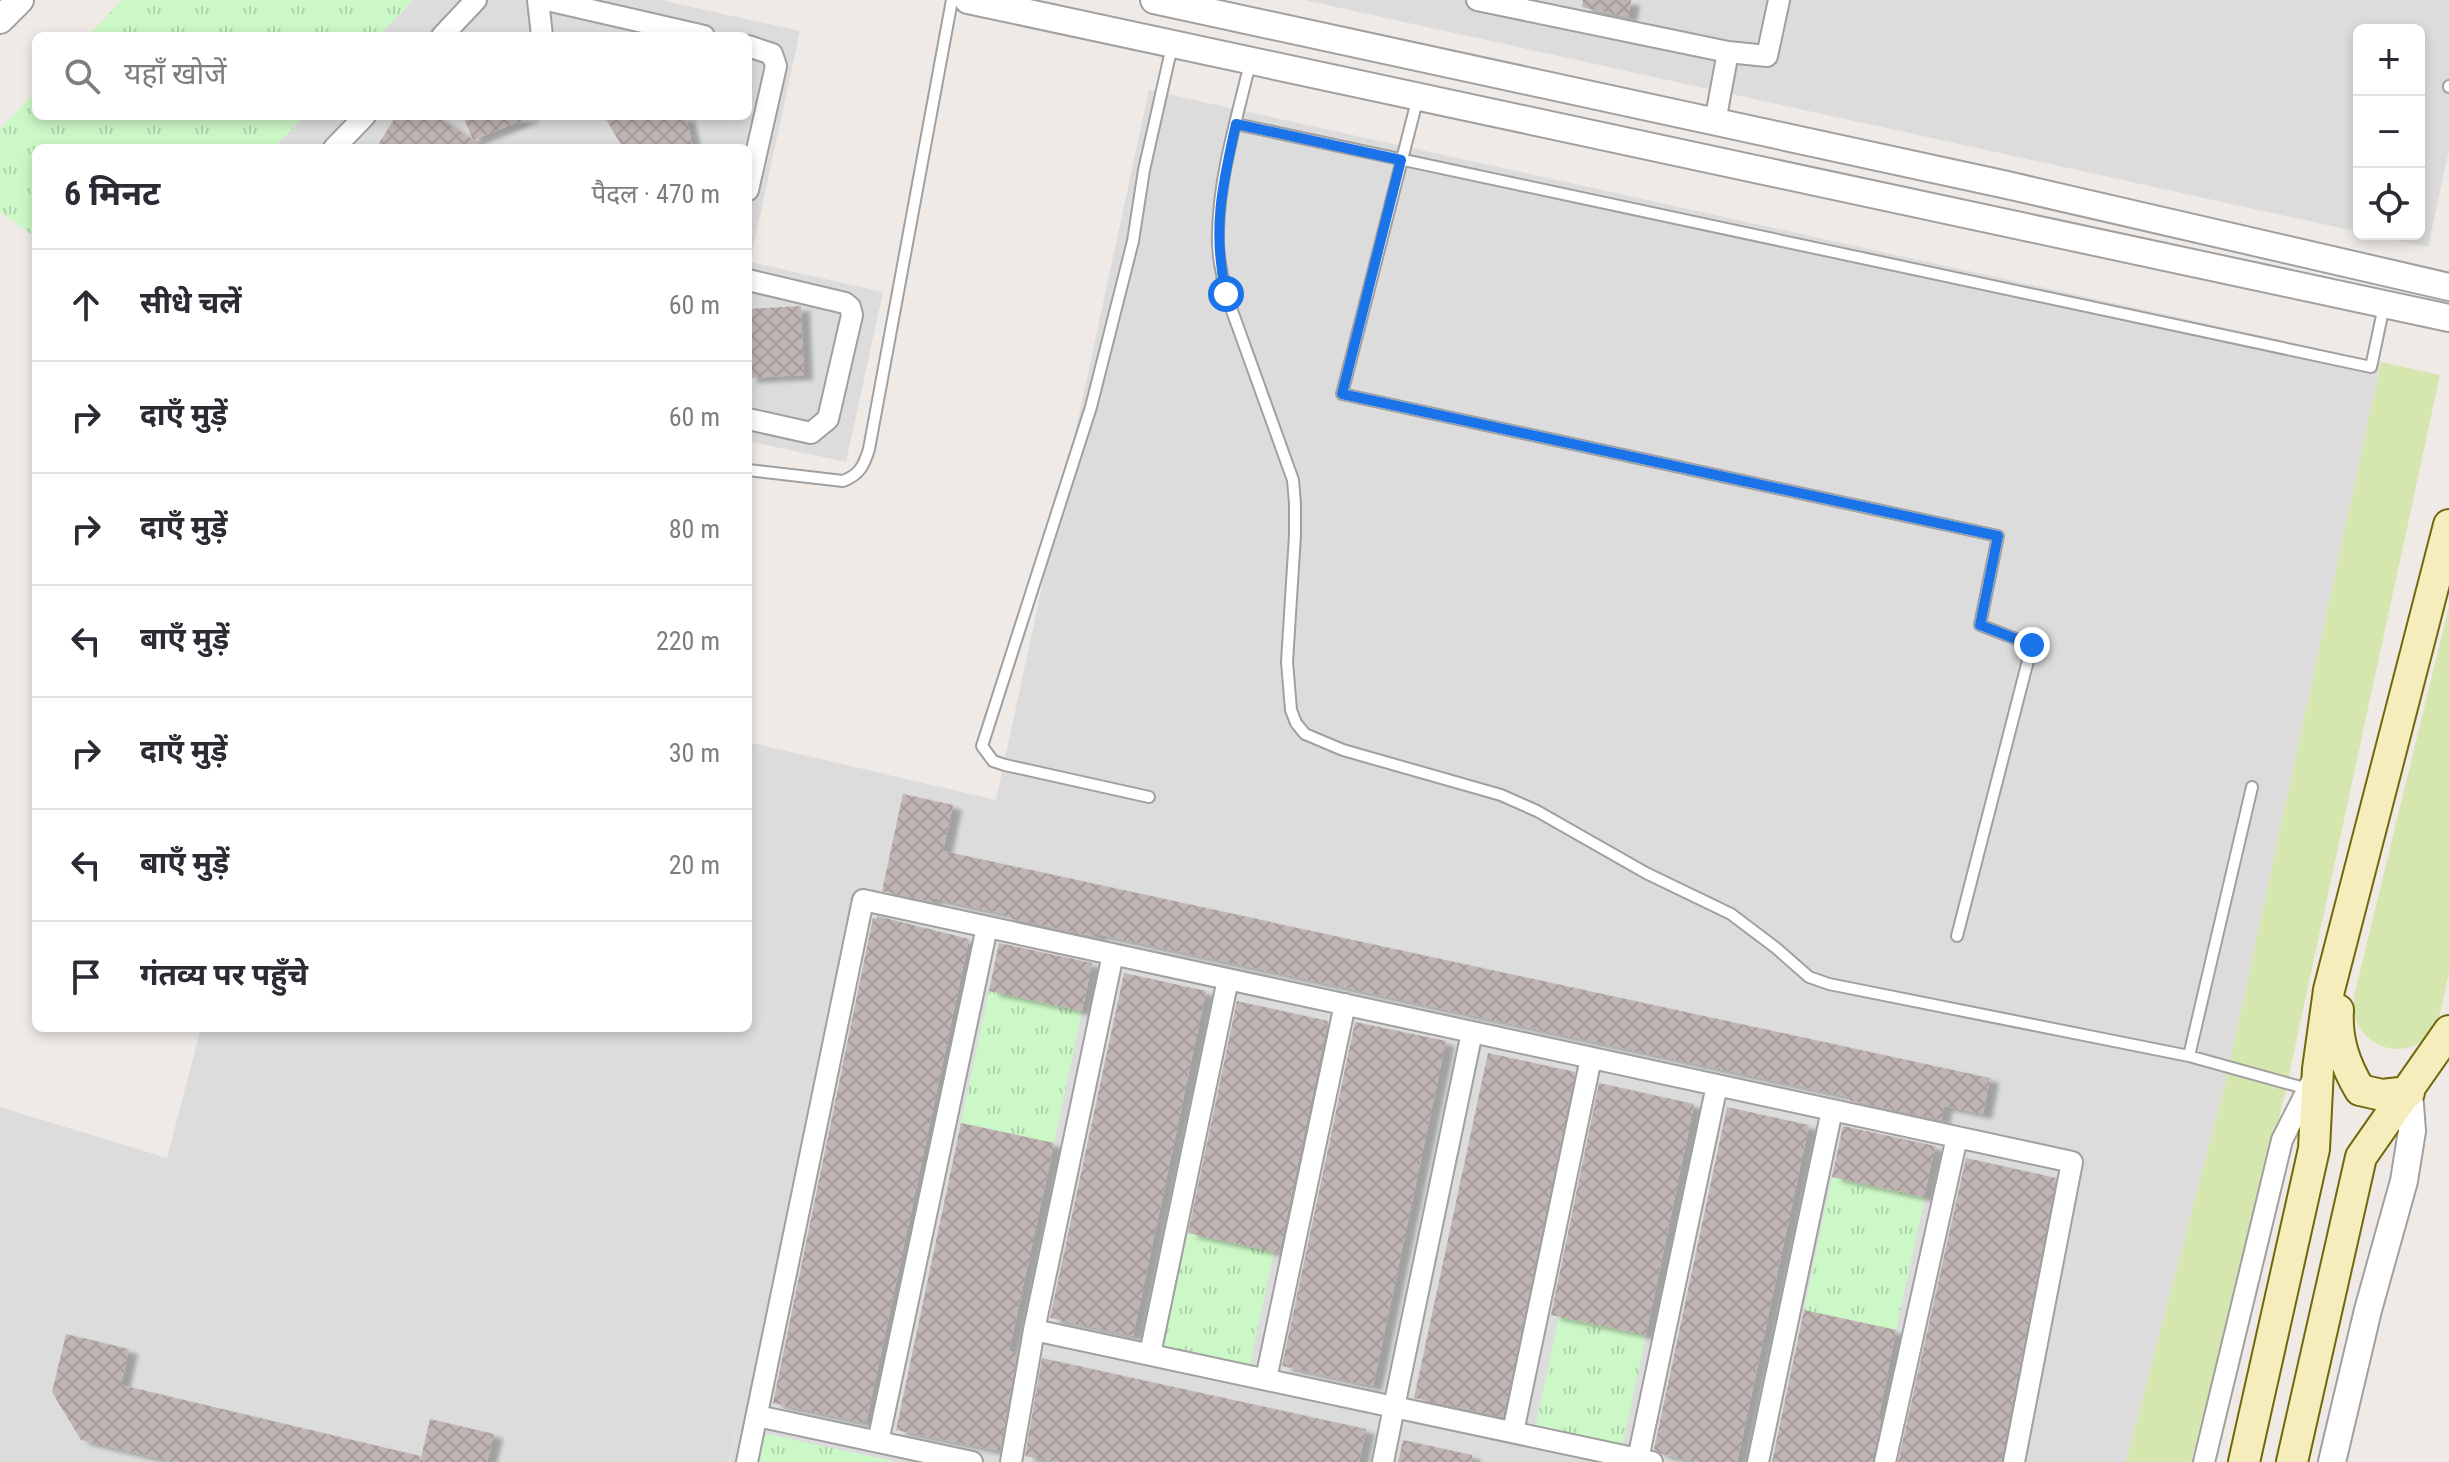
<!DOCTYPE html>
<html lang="hi">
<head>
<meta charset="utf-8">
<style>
  body { margin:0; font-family:"Roboto Condensed","Noto Sans Devanagari",sans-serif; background:#f2f2f3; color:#2b2b33 }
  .controls { position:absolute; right:24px; top:24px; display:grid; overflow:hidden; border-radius:12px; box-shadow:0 4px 12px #0003 }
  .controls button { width:72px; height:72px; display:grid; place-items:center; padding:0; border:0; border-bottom:2px solid #e1e1e2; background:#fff; color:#2b2b33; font:40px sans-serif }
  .stop { position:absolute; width:24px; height:24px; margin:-18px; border:6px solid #1a73e8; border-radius:50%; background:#fff }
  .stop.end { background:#1a73e8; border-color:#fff; box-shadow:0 2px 8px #0008 }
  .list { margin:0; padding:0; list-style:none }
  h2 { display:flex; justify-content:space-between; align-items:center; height:104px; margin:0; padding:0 32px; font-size:34px }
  h2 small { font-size:26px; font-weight:400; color:#7c7c81 }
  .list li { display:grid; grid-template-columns:52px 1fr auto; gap:24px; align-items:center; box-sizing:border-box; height:112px; padding:0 32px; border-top:2px solid #e1e1e2 }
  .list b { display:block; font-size:30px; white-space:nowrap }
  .list em { font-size:26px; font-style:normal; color:#7c7c81 }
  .icon { flex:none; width:44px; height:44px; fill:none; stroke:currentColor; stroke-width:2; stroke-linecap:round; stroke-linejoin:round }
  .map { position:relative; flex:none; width:2449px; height:1462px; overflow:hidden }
  .search { position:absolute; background:#fff; box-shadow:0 4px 12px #0003; left:32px; top:32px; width:720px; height:88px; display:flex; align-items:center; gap:20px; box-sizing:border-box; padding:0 28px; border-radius:12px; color:#7c7c81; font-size:30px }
  .panel { position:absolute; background:#fff; box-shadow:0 4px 12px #0003; left:32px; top:144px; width:720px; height:888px; border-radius:12px }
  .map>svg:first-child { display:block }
</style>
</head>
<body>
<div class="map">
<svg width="2449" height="1462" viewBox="0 0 2449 1462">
  <defs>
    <pattern id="park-tufts" width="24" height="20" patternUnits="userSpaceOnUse" patternTransform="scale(2)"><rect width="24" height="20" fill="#ccf7c6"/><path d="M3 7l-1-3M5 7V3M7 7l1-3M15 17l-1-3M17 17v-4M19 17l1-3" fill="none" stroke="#afd3aa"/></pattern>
    <pattern id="building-cross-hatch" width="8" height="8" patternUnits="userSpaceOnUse" patternTransform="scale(2)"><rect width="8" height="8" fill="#c0b5b3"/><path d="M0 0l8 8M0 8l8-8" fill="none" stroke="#a59b9a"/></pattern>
    <filter id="shadow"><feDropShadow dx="9" dy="5" stdDeviation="2" flood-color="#0004"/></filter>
  </defs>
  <rect width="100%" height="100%" fill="#efeae6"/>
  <path fill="#dddcdc" d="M413,0h247l140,31 -50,231 133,30 -37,170 -98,-21v-293h-474l30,-32h444v-80h-369z
    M1304,0h1145v150l-21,97 -60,-13h51v-204h-60v202z
    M1149,90l1232,272 -156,723 -99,377h-1396l9,-42 -10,42h-729v-355l167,51 34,-130h547v-286l248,58z"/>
  <path fill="#d6e6af" d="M2381,362l59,13 -156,723 -93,364h-65l99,-377z
    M2449,606v367c-5,19 -7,50 -22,64 -23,22 -60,12 -71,-17 -3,-7 -1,-17 -2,-24z"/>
  <path fill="url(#park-tufts)" d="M122,0h291l-34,36h-291z
    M36,91v25h268l-30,32h-238v90l-36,-26v-83z
    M989,991l93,20 -28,132 -93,-20z
    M1832,1177l93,20 -29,133 -92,-20z
    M1188,1233l86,19 -25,117 -86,-19z
    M1559,1316l87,19 -24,113 -87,-19z
    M762,1433l135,29h-141z"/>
  <path fill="url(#building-cross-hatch)" filter="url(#shadow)" d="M1583,0h48l-3,17 -46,-10z
    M396,116h40l50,32h-110z
    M463,116h68v1l-58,23z
    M604,116h82l7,32h-70z
    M801,306l3,69 -56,3v-69z
    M903,794l50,11 -10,46 1047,227 -7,36 -39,-8 -3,14 -93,-20 1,-3 -751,-163 -1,3 -92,-20v-3l-72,-16 -1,4 -50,-11z
    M877,916l92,23 -103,484 -93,-20 100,-485 3,1z
    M999,943l93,20 -10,48 -93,-20z
    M1124,973l82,18 -73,345 -83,-18z
    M1237,1001l91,20 -49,232 -91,-20z
    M1355,1022l91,19 -73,345 -91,-20z
    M1488,1053l87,19 -72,345 -89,-19z
    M1599,1083l95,21 -48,231 -95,-20z
    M1727,1107l82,18 -72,337h-39l-36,-8 -8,-5z
    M961,1123l93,20 -45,208 8,2 -17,98 -104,-21z
    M1843,1126l92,20 -11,51 -92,-20z
    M1966,1158l90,20 -55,284h-103z
    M1804,1310l92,20 -18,90h3l-9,42h-100z
    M66,1334l63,15 -8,36 299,71 -1,6h-245l-93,-22 -29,-48z
    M1042,1358l324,71 -7,33h-304l-30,-6z
    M430,1419l64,15 -7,28h-67z
    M1403,1440l69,15v7h-74z"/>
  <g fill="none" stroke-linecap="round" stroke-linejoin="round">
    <g stroke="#a0a0a0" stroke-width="14">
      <path id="service" d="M1250,63c-13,55 -31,113 -32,170 -1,21 4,41 8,61l67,186 2,24v31l-8,127 4,48 5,13 9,11 38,16 158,45 36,16 109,62 85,41 45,34 33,29 20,7 360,72 119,33
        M2449,86v1
        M1418,97l-76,297 656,142 -18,89 52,20 -75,291
        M1236,124l1135,243 13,-61
        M748,470l95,11c16,-6 21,-15 26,-32l83,-449
        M1149,797l-144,-32 -12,-4 -11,-15 109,-339 42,-166 11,-71 28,-124
        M2189,1056l63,-269"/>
    </g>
    <g stroke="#a0a0a0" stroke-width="24">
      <path id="minor" d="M538,0l4,36
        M547,0l157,36
        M1477,0l251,52
        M442,36l34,-36
        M748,46l24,8 4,12 -28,124
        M1715,122l13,-70 39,4 12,-56
        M334,148l31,-32
        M748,280l97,23 5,4 2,8 -24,104 -17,14 -63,-14
        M1472,1032l-78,375 258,55
        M1034,1330l79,-376
        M1150,1354l78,-375
        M1266,1379l79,-375
        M757,1416l215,46
        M1513,1432l78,-374
        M878,1442l109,-515
        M1638,1459l79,-374
        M747,1462l116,-562 1209,262 -58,300
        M1011,1462l23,-132 360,77 -11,55
        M1758,1462l74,-352
        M1885,1462l72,-325
        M2204,1462l78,-322 31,-61"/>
    </g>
    <g stroke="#a0a0a0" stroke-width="30">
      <path id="tertiary" d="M968,0l1481,318
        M1154,0l853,185 442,102
        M0,20l20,-20
        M2332,1462l36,-152 36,-129 8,-50 -3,-39"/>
    </g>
    <g stroke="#71680b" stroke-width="34">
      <path id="secondary" d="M2338,1010c-2,30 7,55 22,80l22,5 27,-3
        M2244,1462l70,-313 4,-80 11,-79 120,-465
        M2292,1462l69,-305 88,-126"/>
    </g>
    <use href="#service" stroke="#fff" stroke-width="10"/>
    <use href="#minor" stroke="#fff" stroke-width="20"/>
    <use href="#tertiary" stroke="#fff" stroke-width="26"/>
    <use href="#secondary" stroke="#f6edbd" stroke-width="30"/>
  </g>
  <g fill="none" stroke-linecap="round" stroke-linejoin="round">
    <path stroke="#1a73e8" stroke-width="10" d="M1226,294c-14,-64 -4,-108 10,-170l165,36 -59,234 656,142 -18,89 52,20"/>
  </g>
</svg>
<div class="controls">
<button>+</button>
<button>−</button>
<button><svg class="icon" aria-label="locate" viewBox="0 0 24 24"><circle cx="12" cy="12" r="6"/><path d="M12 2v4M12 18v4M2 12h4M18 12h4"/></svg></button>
</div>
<div class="stop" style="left:1226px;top:294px"></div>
<div class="stop end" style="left:2032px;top:645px"></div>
<div class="search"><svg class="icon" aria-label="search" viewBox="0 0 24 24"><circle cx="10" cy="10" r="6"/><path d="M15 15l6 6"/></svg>यहाँ खोजें</div>
<section class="panel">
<h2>6 मिनट<small>पैदल · 470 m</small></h2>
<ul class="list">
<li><svg class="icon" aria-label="ahead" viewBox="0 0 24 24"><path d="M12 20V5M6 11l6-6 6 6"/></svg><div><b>सीधे चलें</b></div><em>60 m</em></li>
<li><svg class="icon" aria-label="right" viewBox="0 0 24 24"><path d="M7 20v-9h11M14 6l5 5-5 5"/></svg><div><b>दाएँ मुड़ें</b></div><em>60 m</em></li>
<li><svg class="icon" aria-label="right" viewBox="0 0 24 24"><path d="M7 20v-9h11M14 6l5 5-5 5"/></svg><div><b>दाएँ मुड़ें</b></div><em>80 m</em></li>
<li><svg class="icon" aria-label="left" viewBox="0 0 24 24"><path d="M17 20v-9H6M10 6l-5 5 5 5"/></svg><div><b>बाएँ मुड़ें</b></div><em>220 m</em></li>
<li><svg class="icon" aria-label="right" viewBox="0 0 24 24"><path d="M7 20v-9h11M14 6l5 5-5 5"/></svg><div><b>दाएँ मुड़ें</b></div><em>30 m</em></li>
<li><svg class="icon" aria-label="left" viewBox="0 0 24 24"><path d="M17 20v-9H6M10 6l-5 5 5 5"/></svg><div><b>बाएँ मुड़ें</b></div><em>20 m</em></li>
<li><svg class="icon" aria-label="arrive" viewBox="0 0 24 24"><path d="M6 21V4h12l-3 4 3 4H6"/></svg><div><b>गंतव्य पर पहुँचे</b></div></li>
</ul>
</section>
</div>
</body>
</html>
